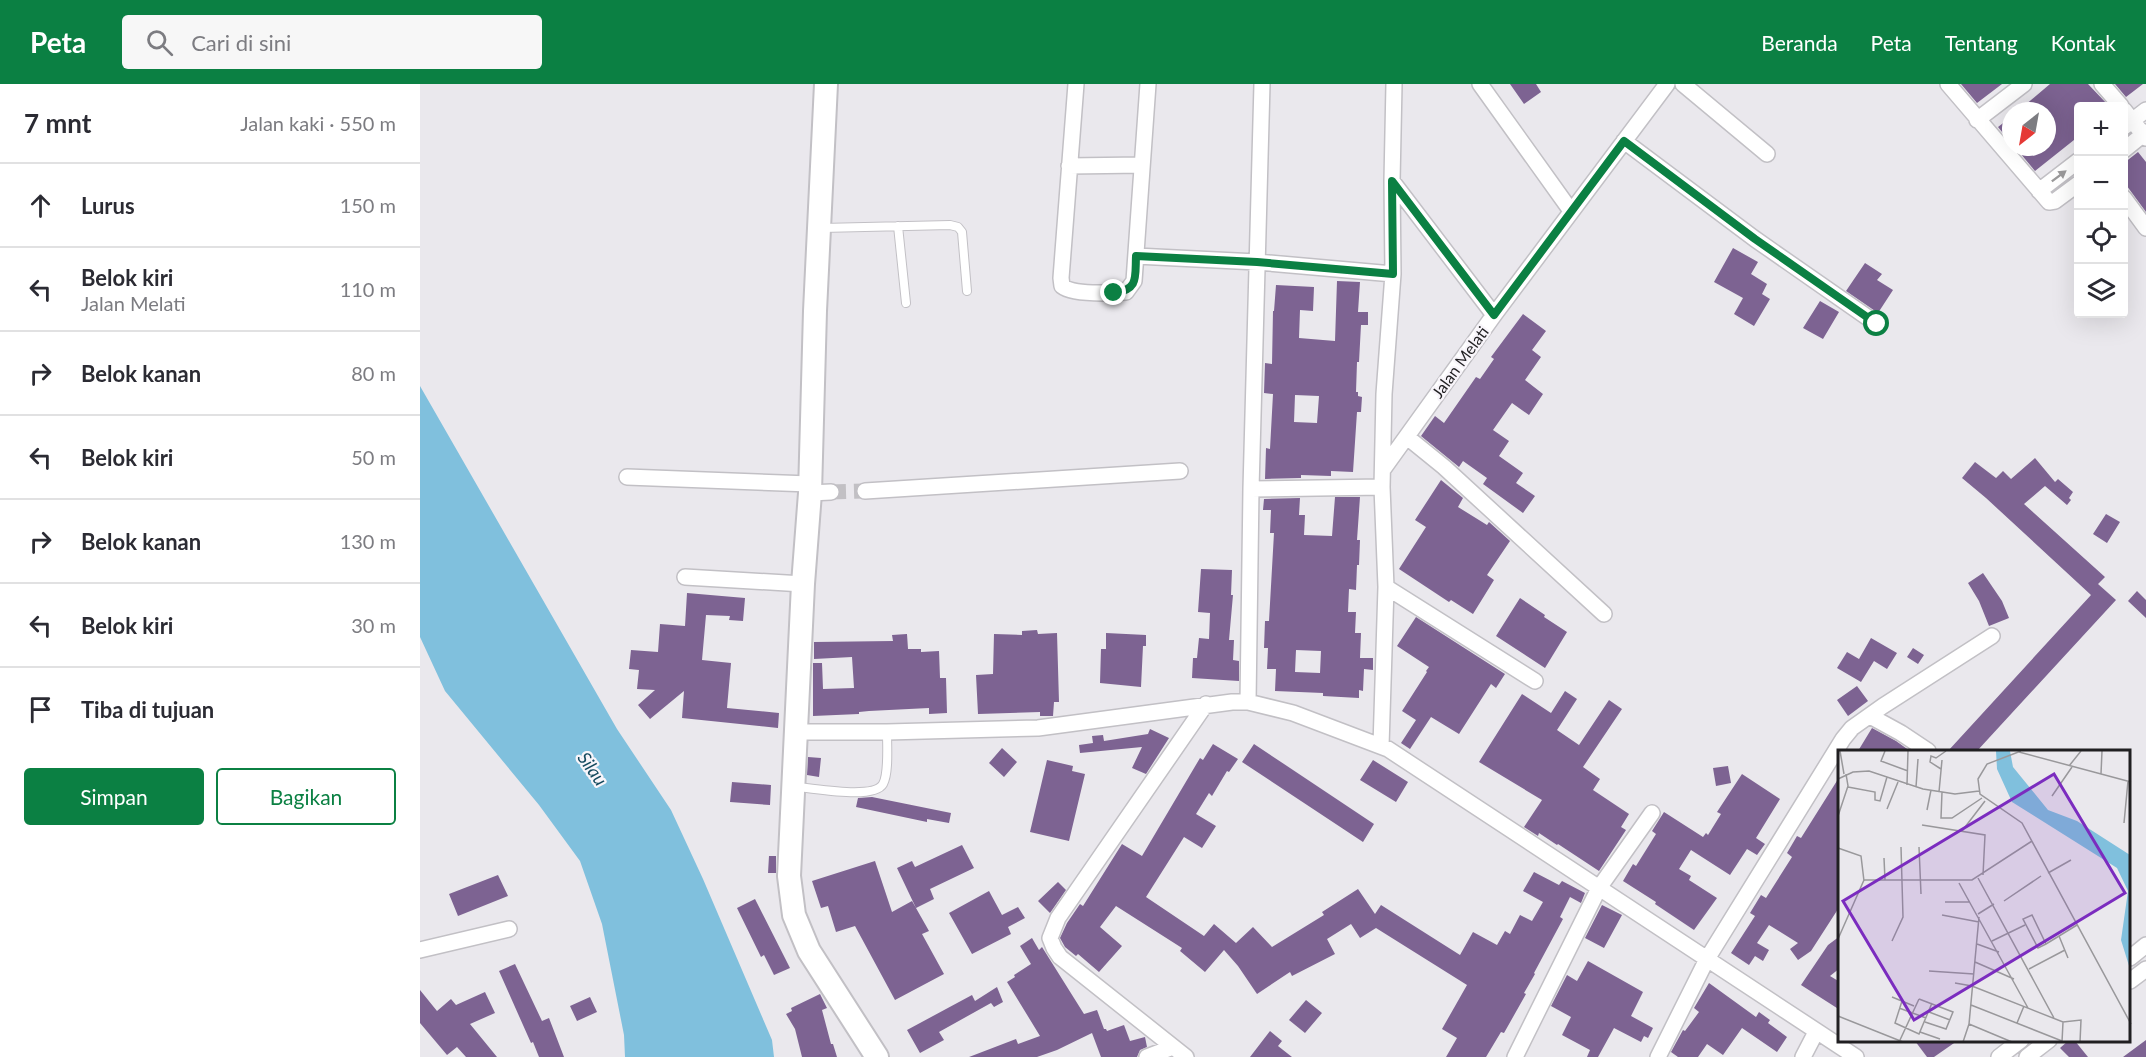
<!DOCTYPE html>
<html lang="id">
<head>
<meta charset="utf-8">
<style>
  body { margin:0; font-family:Lato,sans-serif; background:#f7f7f7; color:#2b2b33 }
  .controls { position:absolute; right:18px; top:18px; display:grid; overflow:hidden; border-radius:6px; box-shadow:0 6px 24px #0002 }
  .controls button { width:54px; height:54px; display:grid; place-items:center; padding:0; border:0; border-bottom:2px solid #e1e1e2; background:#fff; color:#2b2b33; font:30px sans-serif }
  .compass { position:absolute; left:1582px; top:18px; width:54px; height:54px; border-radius:50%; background:#fff; box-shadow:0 6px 24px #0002; rotate:211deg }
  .stop { position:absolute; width:18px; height:18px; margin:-14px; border:4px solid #0b8043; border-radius:50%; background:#fff }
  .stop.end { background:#0b8043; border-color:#fff; box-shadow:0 2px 6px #0008 }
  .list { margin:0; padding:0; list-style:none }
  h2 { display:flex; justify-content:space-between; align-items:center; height:78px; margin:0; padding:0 24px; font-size:26px }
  h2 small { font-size:20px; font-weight:400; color:#7c7c81 }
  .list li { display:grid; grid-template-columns:39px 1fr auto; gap:18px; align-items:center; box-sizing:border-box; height:84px; padding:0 24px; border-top:2px solid #e1e1e2 }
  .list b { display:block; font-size:22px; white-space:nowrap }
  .list p { margin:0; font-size:20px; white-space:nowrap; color:#7c7c81 }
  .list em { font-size:20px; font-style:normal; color:#7c7c81 }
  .actions { display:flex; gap:12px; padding:18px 24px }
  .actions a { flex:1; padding:14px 0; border:2px solid #0b8043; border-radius:6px; text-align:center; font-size:21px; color:#0b8043 }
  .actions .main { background:#0b8043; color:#fff }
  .icon { flex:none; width:33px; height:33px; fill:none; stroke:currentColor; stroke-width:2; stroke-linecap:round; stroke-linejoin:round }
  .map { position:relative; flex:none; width:1726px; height:973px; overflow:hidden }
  header { display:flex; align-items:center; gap:36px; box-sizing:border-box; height:84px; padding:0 30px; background:#0b8043; color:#fff }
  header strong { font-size:28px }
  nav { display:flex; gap:33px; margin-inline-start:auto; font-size:21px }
  .search { width:420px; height:54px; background:#f7f7f7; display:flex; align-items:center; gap:15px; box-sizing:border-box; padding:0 21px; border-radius:6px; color:#7c7c81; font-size:22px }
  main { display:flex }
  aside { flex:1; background:#fff }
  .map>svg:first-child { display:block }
</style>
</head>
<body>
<header>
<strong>Peta</strong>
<div class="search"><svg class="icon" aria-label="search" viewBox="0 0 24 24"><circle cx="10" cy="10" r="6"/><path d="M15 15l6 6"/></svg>Cari di sini</div>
<nav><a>Beranda</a><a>Peta</a><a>Tentang</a><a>Kontak</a></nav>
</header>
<main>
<aside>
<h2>7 mnt<small>Jalan kaki · 550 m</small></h2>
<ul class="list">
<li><svg class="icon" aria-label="ahead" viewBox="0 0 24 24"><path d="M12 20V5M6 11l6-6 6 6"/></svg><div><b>Lurus</b></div><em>150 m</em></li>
<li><svg class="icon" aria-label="left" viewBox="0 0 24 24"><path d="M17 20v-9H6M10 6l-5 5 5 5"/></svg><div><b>Belok kiri</b><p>Jalan Melati</p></div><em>110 m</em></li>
<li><svg class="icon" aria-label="right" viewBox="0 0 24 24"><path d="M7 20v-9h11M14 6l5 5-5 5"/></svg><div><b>Belok kanan</b></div><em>80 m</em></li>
<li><svg class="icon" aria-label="left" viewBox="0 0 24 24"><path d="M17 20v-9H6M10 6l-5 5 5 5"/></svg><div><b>Belok kiri</b></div><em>50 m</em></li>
<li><svg class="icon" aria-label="right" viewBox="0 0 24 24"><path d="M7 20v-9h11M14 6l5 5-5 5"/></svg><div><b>Belok kanan</b></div><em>130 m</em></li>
<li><svg class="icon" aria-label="left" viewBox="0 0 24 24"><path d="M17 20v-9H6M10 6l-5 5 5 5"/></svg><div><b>Belok kiri</b></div><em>30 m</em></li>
<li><svg class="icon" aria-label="arrive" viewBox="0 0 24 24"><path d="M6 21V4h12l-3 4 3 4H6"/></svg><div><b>Tiba di tujuan</b></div></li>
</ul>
<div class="actions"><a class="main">Simpan</a><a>Bagikan</a></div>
</aside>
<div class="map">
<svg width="1726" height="973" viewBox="0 0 1726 973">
  <rect width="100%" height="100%" fill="#eae8ed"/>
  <path fill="#80c0dd" d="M0,302l197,343 54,81 32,69 69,161 2,17h-149l-1,-22 -22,-111 -22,-63 -41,-56 -94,-114 -25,-54z"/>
  <path fill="#7d6392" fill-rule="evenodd" d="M1090,0h26l5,8 -17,12z
    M1541,0h41l-25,19z
    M1630,0h38l21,22h-30v30l-44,35 -20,-24h32v-36h-29z
    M1695,0h28l-17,13z
    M1591,33v26l-13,-16z
    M1718,68l8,10v50l-22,-30v-19z
    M1313,164l25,14 -7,12 16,10 -5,10 8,5 -16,27 -20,-12 9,-16 -29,-16z
    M1445,179l17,11 -5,6 16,10 -15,23 -32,-22z
    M917,197l23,1 -2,30h10v13h-7l-2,37h-2l-1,30h2v4l4,1 -1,15h-4l-4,60 -22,-1v5l-30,-1v3l-36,1 1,-31 4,1 3,-55 -9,-1 1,-30 7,1 1,-53h1l2,-26 38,2 -1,24 -13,-1 -1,28 36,3zM875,311l24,1 -2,27 -23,-1z
    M1400,217l19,11 -16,27 -20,-11z
    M1103,230l23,17 -14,19 9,7 -16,23 18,14 -14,21 -17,-12 -19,27 16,11 -10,15 24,17 -7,10 19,13 -12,17 -40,-29 4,-6 -24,-17 -4,6 -38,-31 14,-20 9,7 32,-46 4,2 14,-20 -3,-2z
    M1615,374l20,24 3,-3 15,13 -4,6 2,2 -4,5 -22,-19 -21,18 81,73 -7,7 18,16 -139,151h-29l143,-156 -105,-97 -24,-20 13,-16 21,16 7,-7 8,8z
    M1021,396l22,18 -5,9 29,18 2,-3 21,19 -23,34 7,5 -21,34 -22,-14 -2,2 -50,-33 27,-42 -11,-7z
    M915,413h25l-3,43h3l-1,25h-2l-1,25 -7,-1 -1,23h8l-1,21h6l-1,25h13v12l-9,-1 -1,22 -4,-1v8l-36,-2v-3l-48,-2 1,-22h-9l1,-21h-4l1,-27h4l5,-88h-4l1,-23h-8l1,-11 36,-1 -1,17h6l-1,20 28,1zM876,566l25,1 -1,22 -25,-1z
    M1686,430l14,8 -13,21 -14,-9z
    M781,485l31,1 -1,25h2l-4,45h5l-1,20 6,1v20l-47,-3 1,-20h4l2,-20 10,1 1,-26 -12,-1z
    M1563,489l19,28 7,17 -20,8 -10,-25 -11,-18z
    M1717,507l9,9v18l-18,-17z
    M267,509l58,5 -2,23 -14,-1 1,-4 -24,-1 -4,45 29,3 -4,45 52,5 -1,15 -96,-10 2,-27 -34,28 -12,-14 17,-15 -18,-1 2,-19 -10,-1 2,-19 27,2 2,-28 25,2z
    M1100,514l25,17 -1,2 23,15 -22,36 -49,-32z
    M996,533l89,57 -9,14 -5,-4 -32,50 -28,-17 -21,32 -9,-6 15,-23 -14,-9 25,-39 -1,-1 3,-4 -32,-21z
    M617,546l1,4 19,-1 2,69h-5l-1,14h-13v-4l-62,2 -2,-39 17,-1 1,-40 28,1v-4z
    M686,549l40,2v11h-3l-2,41 -41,-4 1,-34h5z
    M487,550l1,15h13v3l18,-1 1,27h6l1,35 -18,1v-6l-60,3 -10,1v2l-46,2v-53h9l1,26 31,-1 -2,-31 -38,2v-17l79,-1 -1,-6z
    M1451,554l26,15 -10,16 -13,-8 -13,21 -24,-14 10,-16 12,7z
    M1493,564l11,7 -6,9 -11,-7z
    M1437,602l11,15 -20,15 -11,-16z
    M1145,607l12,8 -20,31 22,15 30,-45 13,9 -39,58 17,12 -7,11 36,24 -8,13 5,3 -27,41 -41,-27 -1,1 -18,-12 -1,3 -14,-9 18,-27 -63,-38 43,-68 29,19z
    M1452,644l24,13 14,10h-52z
    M730,645l19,9 -23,36 -14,-6 10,-21 -62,6 -1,-8 14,-2 -1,-7 11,-1 1,6 44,-7z
    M793,660l25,15 -9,13 -2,-1 -15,25 -3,-3 -13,21 20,12 -14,22 -18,-11 -38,60 58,39 10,-12 22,19 17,-16 19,20 52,-32 -2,-3 36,-23 17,25 6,-9 79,50 13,-23 24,13 8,-14 5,3 10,-19 12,6 11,-19 -20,-11 11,-19 25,13 3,-4 23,12 -4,10 -11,-6 -10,20 3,2 -29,54 1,1 -11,19 2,1 -22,39 -3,-1 -15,25h-40l11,-19 -15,-9 25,-44 -91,-57 -16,10 -9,-14 -24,15 8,15 -43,22 -2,-4 -33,22 -19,-28 -14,-16 -19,22 -25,-21 2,-3 -66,-42 -16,21 22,19 -23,26 -21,-18 -2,2 -11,-9 -5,-9 7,-15 13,-19 3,2 39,-62 20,12 58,-98 3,2z
    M834,660l120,80 -11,18 -121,-80z
    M582,664l15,14 -13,15 -15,-14z
    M388,673l13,1 -2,19 -12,-2z
    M627,676l26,6 -1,5 13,3 -16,67 -39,-9z
    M953,676l35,22 -12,20 -36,-22z
    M1308,682l3,17 -15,3 -3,-18z
    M1322,690l38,25 -24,39 9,6 -8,11 -10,-6 -17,26 -39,-25 -12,19 12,7 -2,4 28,18 -23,32 -39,-26 1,-2 -33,-21 10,-17 3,2 20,-32 -4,-3 12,-19 39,25 3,-4 2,2 13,-21 -4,-2z
    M1420,692v130l-29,45 -13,9 -8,-11 8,-6 -29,-18 -12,18 12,7 -6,11 -8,-5 -6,9 -18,-12 24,-37 -5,-3 11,-18 5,3 26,-41 -5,-4 10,-17 4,2z
    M312,698l39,3 -1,20 -40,-3z
    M452,713l79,16 -2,10 -22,-4v3l-71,-15 2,-9z
    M542,761l12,23 -44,21 4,10 -18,9 -19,-40 15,-7 3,6z
    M349,772h7v17h-8z
    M455,777l17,51 20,-11 17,30 -7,3 22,40 -49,26 -40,-74 -19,6 -8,-26 -7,2 -9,-27z
    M78,791l10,21 -50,20 -9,-22z
    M638,798l8,8 -16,23 -12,-12z
    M569,807l13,24 16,-8 7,11 -17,9 3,7 -39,20 -23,-41z
    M335,815l35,69 -16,7 -10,-20 -3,2 -24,-49z
    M1182,821l20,10 -18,33 -19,-10z
    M1420,852v32l-10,8 10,6v28l-39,-25 27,-40z
    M612,854l7,12 3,-3 42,67 13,-4 7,19h2l1,2 17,-6 6,16 15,-4 2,10 -7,3 -3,7h-36l-9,-24 -35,17 -20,7h-68l47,-18 2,5 22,-8 -33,-54 8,-5 -1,-2 17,-11 -11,-18z
    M1168,877l55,31 -12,24 22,12 -5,10 -4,-2 -3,6 -27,-14 -16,29h-11l3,-7 -28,-15 9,-18 -20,-11 16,-31 10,6z
    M95,880l27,57 7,-3 15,39h-25l-6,-15 -2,1 -32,-72z
    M1289,899l47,34 3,-5 11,8 -2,3 19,14 -10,15 -35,-24 -19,27 -16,-11 -9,13h-20l-7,-5 12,-22 2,1 14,-19 -5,-4z
    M577,903l6,15 -9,5 -3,-4 -52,29 5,8 -24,13 -13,-23 65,-35 3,6z
    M0,906l17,21 14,-12 5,6 29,-13 10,21 -25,11 27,33h-31l-9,-10 -10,8 -27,-32z
    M400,910l7,14 -5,2 9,34h2l4,13h-35l-7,-28 -9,-15 6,-3 -1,-3z
    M170,913l7,15 -20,9 -7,-15z
    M886,916l16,13 -17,20 -16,-13z
    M850,947l12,10 -4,5 14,11h-42z
    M1726,956v17h-23z
    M1495,957h42l-23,16h-7z
    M1648,957h7l13,16h-19l-9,-9z"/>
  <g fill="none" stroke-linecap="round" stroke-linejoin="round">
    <path stroke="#c2c0c4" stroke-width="15" stroke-dasharray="15 8" stroke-linecap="butt" d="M411,408l34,-1"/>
    <g stroke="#c2c0c5" stroke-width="10">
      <path id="lane" d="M478,142l8,77
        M402,144l128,-3 8,2 4,5 5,59
        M376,703c18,1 78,13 87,-3 6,-11 4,-38 4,-52"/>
    </g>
    <g stroke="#c2c0c5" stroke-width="18">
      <path id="street" d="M656,0l-15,194 1,8c11,9 49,7 64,6l8,-11 14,-197
        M1060,0l91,127
        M1263,0l84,70
        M1528,0l101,118 6,-1 23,-17
        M1682,0l19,22
        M1704,26l22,28
        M1557,36l47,-36
        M1704,43l22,-17
        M1204,57l131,98 122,85
        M1704,66l22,-18
        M649,82l73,-1
        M972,97l102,134
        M1619,107l39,-30
        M1704,114l22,30
        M716,172l121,6 136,12
        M987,353l37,30 160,147
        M964,384l110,-153 173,-231
        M207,393l183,7
        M831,405l131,-2
        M445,407l315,-20
        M390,409l21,-1
        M265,493l118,7
        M966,503l149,94
        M828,618l3,-213 11,-405
        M1450,632l31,17 27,18
        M376,648h91l151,-4 194,-26h16l45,11 95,36 468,308
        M961,662l5,-159 -4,-100 2,-93 9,-120 -1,-93 2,-97
        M0,866l89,-21
        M1710,874l16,-13
        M1710,897l16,-12
        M727,973l26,-10
        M766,973l-126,-100 -6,-9 -4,-10 8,-20 148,-214
        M1095,973l84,-169 53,-75
        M1238,973l49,-98 136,-220 9,-11 31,-22 109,-70
        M1383,973l13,-25
        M1579,973l22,-17
        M1607,973l22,-17"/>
    </g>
    <g stroke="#c2c0c5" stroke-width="26">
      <path id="secondary" d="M406,0l-11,227 -5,182 -7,91 -14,292 5,39 15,36 68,106"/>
    </g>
    <use href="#lane" stroke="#fff" stroke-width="8"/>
    <use href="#street" stroke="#fff" stroke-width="15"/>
    <use href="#secondary" stroke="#fff" stroke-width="22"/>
  </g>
  <defs><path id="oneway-solid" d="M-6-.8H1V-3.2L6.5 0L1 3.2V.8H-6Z" transform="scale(1.5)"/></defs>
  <use fill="#9b9a9b" href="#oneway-solid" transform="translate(1639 92) rotate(-37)"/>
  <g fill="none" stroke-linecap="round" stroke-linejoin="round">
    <path stroke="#0b8043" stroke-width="8" d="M694,209c25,-3 21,-16 22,-37l121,6 136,12 -1,-93 102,134 130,-174 131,98 122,85"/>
  </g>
  <g text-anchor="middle" stroke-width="4.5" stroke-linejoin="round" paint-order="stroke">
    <g font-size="16" fill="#201f21" stroke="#f8f5fa">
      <text transform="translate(1040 278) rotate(-54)" y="6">Jalan Melati</text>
    </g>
    <g font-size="18" font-style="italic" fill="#154a5f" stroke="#f8f5fa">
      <text transform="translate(172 685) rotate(55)" y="6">Silau</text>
    </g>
  </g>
  <g transform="translate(1418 666)">
    <rect width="292" height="292" fill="#eae8ed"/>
    <path d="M158,1h14l3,16 35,43 29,11 53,34v114l-9,-29 7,-49 -11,-23 -105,-66 -15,-33z" fill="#80c0dd"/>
    <path fill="none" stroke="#99989b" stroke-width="1.5" d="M2,1l4,23M47,1l-4,10 27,10M183,1l-34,13 -9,15 2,15 42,29 109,201M181,2l112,30M231,16l12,-15M103,19l-11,-7 1,-6 5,2 10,-7M263,24l1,-23M0,29l15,-7 16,-1 54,18 32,5 24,-3M69,35l1,-34M10,37l27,5v8l5,1 7,-24M78,37l2,-28M101,42l3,-32M104,42l-1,26h11l30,-20M214,46l20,-29M49,59l11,-27M89,60l4,-20M0,66l10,-30 -2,-12M286,73l4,-42M84,75l63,10 -2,40M124,81l23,-30M81,97l2,47M0,98l23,8 3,25M46,108l1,22M210,123l23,-13M140,128l76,140M121,133l69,125M166,151l37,-25M107,152h25M140,164l16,-10M104,165l37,7M221,186l9,22M0,189l26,-59h108l60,-39M54,191l11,-24 -2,-70M154,191l33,-16M139,194l22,8M208,194l-14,-29 -9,4 15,29 8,-4 31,-19M137,212l39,17M191,219l36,-19M91,221l45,3M117,233l17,3 91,36 18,-2 -1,22M54,247l22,9M81,249l34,13 -7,17 -21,-7M64,251l-7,22 24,11 13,-31M133,255l91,36M61,258l27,10M91,262l21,8M0,266l65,26M179,273l7,-17M131,274l43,18M82,282l20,7M62,290l19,-41M125,292l6,-18 10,-107M224,292l1,-20"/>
    <path fill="#7b2cbf" fill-opacity="0.15" stroke="#7b2cbf" stroke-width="3" d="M216,24l71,119 -211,127 -71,-119z"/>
    <rect width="292" height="292" fill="none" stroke="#201f21" stroke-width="3"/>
  </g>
</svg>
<div class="controls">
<button>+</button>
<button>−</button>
<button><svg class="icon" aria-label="locate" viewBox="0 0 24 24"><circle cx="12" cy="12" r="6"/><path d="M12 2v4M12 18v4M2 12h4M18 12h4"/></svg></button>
<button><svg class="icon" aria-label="layers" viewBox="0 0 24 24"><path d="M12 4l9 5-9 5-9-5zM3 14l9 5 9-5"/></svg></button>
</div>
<svg class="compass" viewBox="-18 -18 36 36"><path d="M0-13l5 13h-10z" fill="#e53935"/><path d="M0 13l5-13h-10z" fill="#7c7c81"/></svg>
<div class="stop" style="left:1457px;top:240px"></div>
<div class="stop end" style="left:694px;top:209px"></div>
</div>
</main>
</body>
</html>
